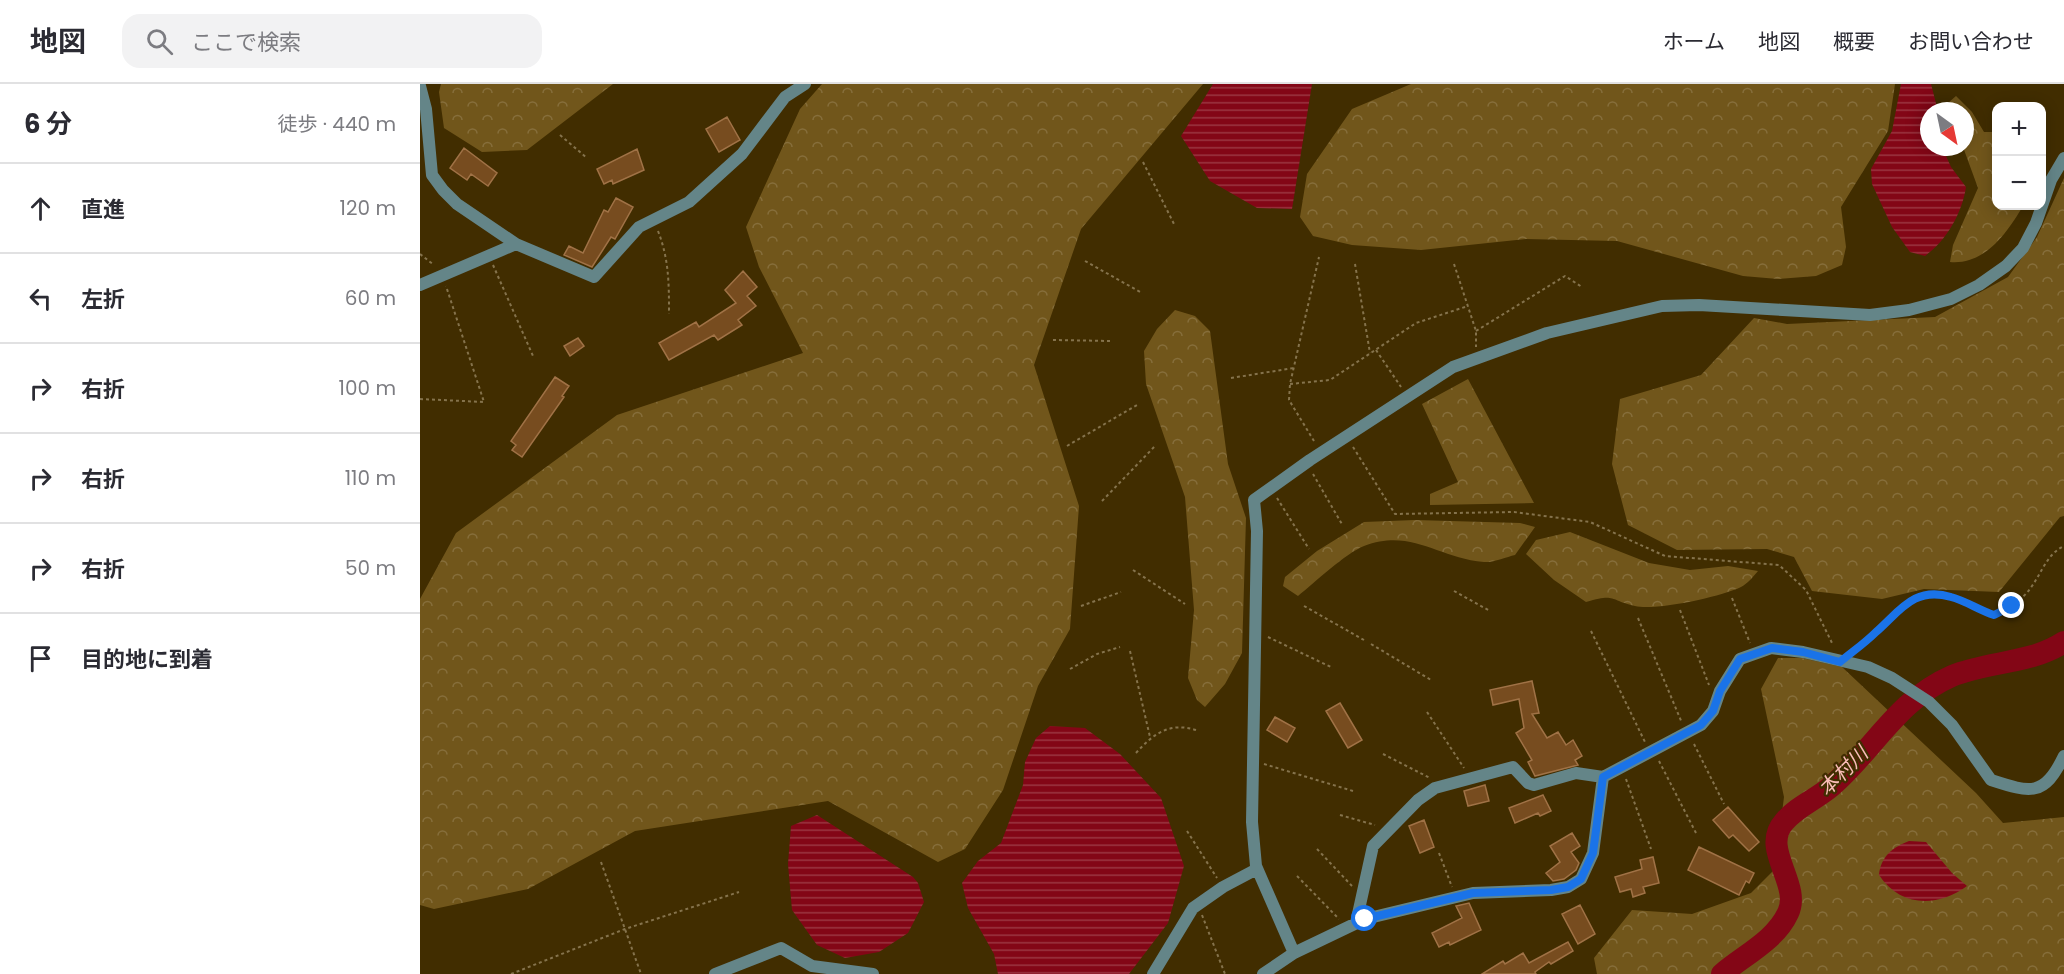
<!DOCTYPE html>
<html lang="ja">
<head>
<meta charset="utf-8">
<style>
  body { margin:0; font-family:Poppins,"Noto Sans JP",sans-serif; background:#f2f2f3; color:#2b2b33 }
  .controls { position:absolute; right:18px; top:18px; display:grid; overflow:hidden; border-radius:12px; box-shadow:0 3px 15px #0003 }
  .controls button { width:54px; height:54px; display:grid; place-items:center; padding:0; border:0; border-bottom:2px solid #e1e1e2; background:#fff; color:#2b2b33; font:30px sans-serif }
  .compass { position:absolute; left:1500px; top:18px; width:54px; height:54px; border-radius:50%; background:#fff; box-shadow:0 3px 15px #0003; rotate:147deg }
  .stop { position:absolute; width:18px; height:18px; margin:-14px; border:4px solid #1a73e8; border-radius:50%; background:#fff }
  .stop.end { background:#1a73e8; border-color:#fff; box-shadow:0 2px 6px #0008 }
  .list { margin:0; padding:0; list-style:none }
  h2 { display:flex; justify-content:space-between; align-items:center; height:78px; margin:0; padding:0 24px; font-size:26px }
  h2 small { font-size:20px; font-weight:400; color:#7c7c81 }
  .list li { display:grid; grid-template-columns:39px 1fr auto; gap:18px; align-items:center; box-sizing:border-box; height:90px; padding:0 24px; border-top:2px solid #e1e1e2 }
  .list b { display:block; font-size:22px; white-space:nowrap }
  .list em { font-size:20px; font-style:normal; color:#7c7c81 }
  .icon { flex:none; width:33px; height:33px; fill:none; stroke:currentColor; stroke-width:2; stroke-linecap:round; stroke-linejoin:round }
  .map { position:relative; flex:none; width:1644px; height:890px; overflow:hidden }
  header { display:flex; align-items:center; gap:36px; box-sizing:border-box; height:84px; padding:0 30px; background:#fff; border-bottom:2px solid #e1e1e2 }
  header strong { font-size:28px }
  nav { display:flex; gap:33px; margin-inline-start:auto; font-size:21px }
  .search { width:420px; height:54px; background:#f2f2f3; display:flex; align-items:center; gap:15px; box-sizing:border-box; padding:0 21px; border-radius:18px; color:#7c7c81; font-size:22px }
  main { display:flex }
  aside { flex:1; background:#fff }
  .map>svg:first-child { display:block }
</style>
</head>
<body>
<header>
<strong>地図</strong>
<div class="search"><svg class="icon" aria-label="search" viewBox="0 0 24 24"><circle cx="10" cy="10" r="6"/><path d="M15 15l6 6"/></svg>ここで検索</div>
<nav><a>ホーム</a><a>地図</a><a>概要</a><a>お問い合わせ</a></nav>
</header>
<main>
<aside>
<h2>6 分<small>徒歩 · 440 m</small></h2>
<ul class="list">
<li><svg class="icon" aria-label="ahead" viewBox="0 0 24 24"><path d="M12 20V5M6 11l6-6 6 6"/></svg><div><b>直進</b></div><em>120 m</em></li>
<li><svg class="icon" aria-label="left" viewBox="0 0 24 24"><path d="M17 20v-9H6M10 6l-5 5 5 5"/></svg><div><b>左折</b></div><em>60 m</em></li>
<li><svg class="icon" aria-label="right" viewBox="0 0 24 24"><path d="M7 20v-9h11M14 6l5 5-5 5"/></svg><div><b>右折</b></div><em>100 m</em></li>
<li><svg class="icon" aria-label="right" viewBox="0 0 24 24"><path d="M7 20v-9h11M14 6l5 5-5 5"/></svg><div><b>右折</b></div><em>110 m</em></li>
<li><svg class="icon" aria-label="right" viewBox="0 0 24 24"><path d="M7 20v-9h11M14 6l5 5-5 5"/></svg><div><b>右折</b></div><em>50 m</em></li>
<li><svg class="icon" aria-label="arrive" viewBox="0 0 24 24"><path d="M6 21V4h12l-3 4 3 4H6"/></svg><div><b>目的地に到着</b></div></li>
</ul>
</aside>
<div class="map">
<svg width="1644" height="890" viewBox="0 0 1644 890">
  <defs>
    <pattern id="forest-crowns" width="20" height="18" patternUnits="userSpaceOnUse" patternTransform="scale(1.5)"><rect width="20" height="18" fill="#71561b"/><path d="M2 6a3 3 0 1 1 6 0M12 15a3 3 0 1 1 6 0" fill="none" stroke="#866e3b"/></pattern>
    <pattern id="water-rules" width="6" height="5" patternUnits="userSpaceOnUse" patternTransform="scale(1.5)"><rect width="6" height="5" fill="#830616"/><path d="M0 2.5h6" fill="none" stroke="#9b3641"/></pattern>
  </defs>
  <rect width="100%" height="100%" fill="#412d00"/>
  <path fill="url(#forest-crowns)" d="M21,0h172l-86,66 -45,2 -38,-24 -5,-36z
    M402,0h381l-122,145 -47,136 45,141 -9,123 -32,57 -35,104 -38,59 -27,13 -110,-61 -193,30 -107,58 -94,20 -14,-4v-306l36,-66 161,-118 186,-62 -44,-86 -13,-40 54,-118z
    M991,0h484l-7,47 -47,76 5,40 -4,18 -26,11 -38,3 -35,-3 -126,-35 -91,-2 -105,11 -69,-5 -39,-9 -13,-19 7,-43 45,-65z
    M1536,12l16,16 12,20h12v74h27c-16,27 -38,59 -73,56l3,-17 25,-57 -15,-41h2v-36h-14l-3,-8z
    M1644,94v338l-4,1 -61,75 -75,-3 -42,10 -70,-8 -18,-34 -27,-8 -90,1 -49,-25 -16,-61 8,-65 81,-24 53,-57 33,6 148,-7 73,-40 29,-40z
    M755,226l20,6 15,15 18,133 18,54 -4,135 -17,31 -20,23 -8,-7 -9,-22 6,-68 -9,-113 -39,-113 -2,-33 13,-22z
    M1048,295l66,124 -104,2v-11l28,-12 -36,-78z
    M995,436l105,3 15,4 -20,28c-9,2 -22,8 -31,7 -47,-4 -72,-34 -120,-16 -18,7 -50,37 -66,50l-15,-10 2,-9 32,-26 47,-29z
    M1150,448l79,31 41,7 38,-4 30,5c-5,6 -11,13 -17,16 -21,10 -85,24 -106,19 -26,-6 -19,-13 -49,-4l-32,-22 -28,-26 10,-14z
    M1358,574h24l40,9 134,126 27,30 61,-6v157h-467l-3,-16 38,-48 60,4 59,-21 24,-24 9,-72 -23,-108z"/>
  <path fill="url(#water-rules)" d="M793,0h99l-20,125 -35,-1 -47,-27 -29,-45z
    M1481,0h30l7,27h-9v36h13l9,20 15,20c-4,26 -19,53 -41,69l-15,-4 -18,-25 -20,-43 -1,-15 21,-38z
    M630,642l35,2 35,26 41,44 23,68 -16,57 -39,51h-131l-4,-20 -26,-46 -6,-25 16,-22 23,-18 22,-58 2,-23 11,-24z
    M397,731l96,62 5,6 6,19 -16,31 -29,19 -34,6 -28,-13 -25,-35 -4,-46 3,-38z
    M1489,757l17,1 26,31 15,13c-30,22 -67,21 -88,-11 2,-19 14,-28 30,-34z"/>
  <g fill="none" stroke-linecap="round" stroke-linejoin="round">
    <path stroke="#830616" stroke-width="22" d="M1302,890c22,-19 53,-33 66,-61 14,-29 -28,-64 -4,-91 14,-17 36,-24 51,-39 40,-36 64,-84 117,-107 36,-15 79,-12 112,-34"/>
  </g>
  <path fill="#774c1f" stroke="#a07246" stroke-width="1.5" d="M307,33l13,23 -21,12 -13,-23z
    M44,64l33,25 -9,13 -17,-12 -4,6 -17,-12z
    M217,65l7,21 -31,14 -1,-4 -8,4 -7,-15z
    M196,114l17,9 -18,32 -4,-2 -19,30 -28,-12 5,-9 14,7 21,-43 4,2z
    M323,187l14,16 -10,9 9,10 -18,14 4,5 -24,15 -4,-5 -45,25 -10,-17 37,-21 3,5 37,-24 -11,-13z
    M158,254l6,8 -14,10 -6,-10z
    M135,293l14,9 -7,10 2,1 -42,60 -10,-7 4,-5 -5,-4z
    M1112,597l7,32 -7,1 15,24 11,-6 8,13 7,-5 9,16 -7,4 3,5 -43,11 -7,-14 4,-2 -16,-27 8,-5 -5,-29 -26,6 -3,-15z
    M920,619l22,37 -14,8 -22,-37z
    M855,633l20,11 -8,14 -20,-12z
    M1065,701l4,16 -21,5 -4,-15z
    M1123,711l8,16 -11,5 -2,-3 -23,10 -6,-15z
    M1308,723l31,35 -10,9 -16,-16 -4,3 -16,-18z
    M1004,736l10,27 -14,6 -11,-27z
    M1152,749l8,13 -9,6 8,11 -3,7 -12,9 -11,2 -7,-8 14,-11 -10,-16z
    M1279,763l55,26 -5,10 -3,-2 -7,14 -51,-25z
    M1233,773l6,26 -16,4 2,6 -12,4 -2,-8 -11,3 -5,-15 27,-8 -2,-9z
    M1049,819l12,27 -31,15 -1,-3 -10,5 -7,-14 30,-15 -6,-12z
    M1160,821l15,29 -17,10 -16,-30z
    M1148,858l5,9 -22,13 -2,-2 -14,10 1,2h-54l21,-13 2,3 18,-11 6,10z"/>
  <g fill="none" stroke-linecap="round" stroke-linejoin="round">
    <path stroke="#85734c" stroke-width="2" stroke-dasharray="3 3" stroke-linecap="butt" d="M140,51l27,23
      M723,78l31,62
      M238,147c11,28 11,53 11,83
      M0,170l14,11
      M665,177l57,32
      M935,180l15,89
      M1034,180l22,67v16
      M73,181l40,91
      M1056,247l89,-55 17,11
      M633,256l58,1
      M956,266l25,37
      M811,294l63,-10
      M870,300l40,-4 86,-57 52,-17
      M0,315l64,3 -38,-116
      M894,357l-25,-41 1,-16 29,-127
      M647,362l70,-41
      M933,363l42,67 119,-2 76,10 75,34 114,9 27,25 27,55
      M893,390l30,52
      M857,414l32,51
      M682,417l54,-56
      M713,486l52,34
      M1034,507l36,20
      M1312,514l18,45
      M661,522l40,-14
      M884,522l60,34
      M1260,526l29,75
      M1218,534l44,105
      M1171,547l54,111
      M848,553l65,31
      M951,560l60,36
      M1434,566c29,-23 55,-65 97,-53 15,4 28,13 43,18 15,-7 29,-15 38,-29 10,-14 15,-32 32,-40
      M710,567l20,86
      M650,585l27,-15 23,-7
      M1007,628l37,56
      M1274,660l30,60
      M716,669c18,-20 34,-31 60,-23
      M963,670l47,24
      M1239,677l37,72
      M844,680l89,27
      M1206,695l25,70
      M920,731l35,10
      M767,747l30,47
      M897,765l35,37
      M1019,769l13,34
      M181,778l40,112
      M877,792l42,43
      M782,831l23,59
      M91,890l114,-45 114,-37"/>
    <path stroke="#648588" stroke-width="12" d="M0,2l6,23 6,66 11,15 14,14 59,40 78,33 45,-50 50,-25 53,-48 43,-57 20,-13
      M0,201l96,-41
      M936,839l17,-77 45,-46 17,-12 78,-21 15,16 6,2 42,-12 27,4
      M874,869l-38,-87 -4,-44 5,-291 -3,-31 56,-40 143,-93 94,-34 115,-27 37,-1 171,10 39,-5 42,-11 28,-14 27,-19 17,-18 13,-25 15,-43 13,-22
      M295,890l66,-26 31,18 61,8
      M733,890l40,-66 30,-21 34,-18
      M843,890l31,-21 71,-34 108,-26 78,-3 17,-3 13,-8 12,-26 10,-76 98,-52 12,-14 7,-20 20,-32 31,-11 32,4 65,15 24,11 37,24 23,23 39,55c40,13 53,17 73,-24"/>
  </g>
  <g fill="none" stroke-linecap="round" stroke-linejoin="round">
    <path stroke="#1a73e8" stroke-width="8" d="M945,835l108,-26 78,-3 17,-3 13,-8 12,-26 10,-76 98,-52 12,-14 7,-20 20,-32 32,-11 31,4 37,10c12,-10 25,-19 36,-30 24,-21 38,-46 75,-35 15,4 28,13 43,18l18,-9"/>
  </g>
  <g text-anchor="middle" stroke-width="4.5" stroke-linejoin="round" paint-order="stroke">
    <g font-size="20" font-style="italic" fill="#fabcb7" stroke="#412d00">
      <text transform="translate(1423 687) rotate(-45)" y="7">本村川</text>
    </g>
  </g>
</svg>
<div class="controls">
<button>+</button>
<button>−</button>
</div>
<svg class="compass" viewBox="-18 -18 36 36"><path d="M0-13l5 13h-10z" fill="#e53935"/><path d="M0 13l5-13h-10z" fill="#7c7c81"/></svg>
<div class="stop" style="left:945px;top:835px"></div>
<div class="stop end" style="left:1592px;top:522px"></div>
</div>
</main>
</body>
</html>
